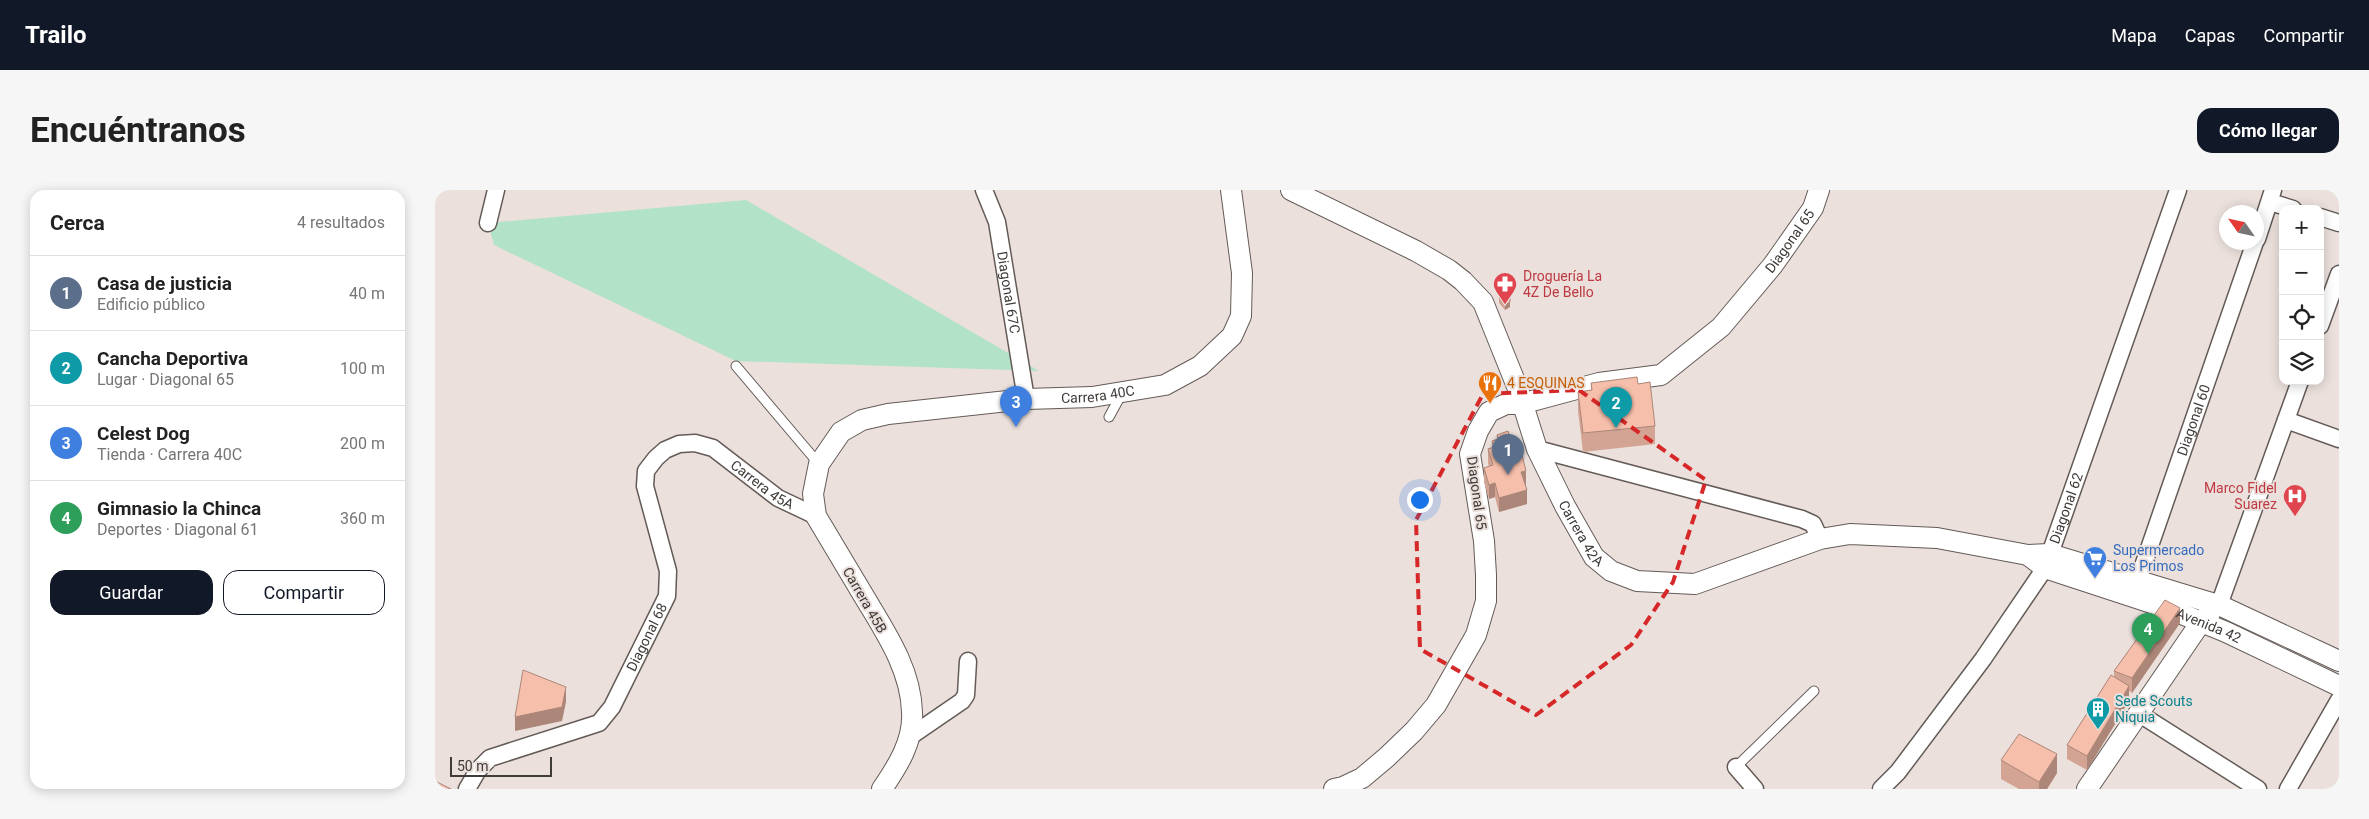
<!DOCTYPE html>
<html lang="es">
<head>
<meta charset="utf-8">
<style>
  body { margin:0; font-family:Roboto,sans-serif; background:#f6f6f6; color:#222 }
  .controls { position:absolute; right:15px; top:15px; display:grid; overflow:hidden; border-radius:10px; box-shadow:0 2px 12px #0003 }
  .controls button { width:45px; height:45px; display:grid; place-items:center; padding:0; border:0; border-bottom:1px solid #e0e0e0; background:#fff; color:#222; font:25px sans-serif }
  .compass { position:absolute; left:1784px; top:15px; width:45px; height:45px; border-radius:50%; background:#fff; box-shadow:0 2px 12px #0003; rotate:304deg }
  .scale { position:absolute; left:15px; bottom:12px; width:102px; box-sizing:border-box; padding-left:5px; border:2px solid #3f3b39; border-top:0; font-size:14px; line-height:18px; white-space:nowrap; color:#3f3b39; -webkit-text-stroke:4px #ebe0dc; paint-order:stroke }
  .you { position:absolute; left:984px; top:309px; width:18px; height:18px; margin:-12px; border:4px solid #fff; border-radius:50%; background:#1a73e8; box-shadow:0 0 0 8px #1a73e833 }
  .badge { display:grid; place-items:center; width:32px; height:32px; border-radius:50%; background:#111827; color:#fff; font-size:16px; font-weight:700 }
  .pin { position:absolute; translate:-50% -41px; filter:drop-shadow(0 1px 2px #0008) }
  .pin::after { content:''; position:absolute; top:26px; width:18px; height:15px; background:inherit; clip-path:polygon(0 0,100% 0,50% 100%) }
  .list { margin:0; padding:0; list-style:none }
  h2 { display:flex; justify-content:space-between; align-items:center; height:65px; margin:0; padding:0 20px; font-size:21px }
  h2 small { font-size:16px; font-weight:400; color:#767676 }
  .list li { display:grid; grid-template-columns:32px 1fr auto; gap:15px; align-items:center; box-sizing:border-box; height:75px; padding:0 20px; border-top:1px solid #e0e0e0 }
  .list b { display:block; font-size:19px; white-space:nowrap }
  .list p { margin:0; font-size:16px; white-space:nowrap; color:#767676 }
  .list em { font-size:16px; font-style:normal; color:#767676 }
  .actions { display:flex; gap:10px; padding:15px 20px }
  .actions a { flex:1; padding:11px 0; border:1px solid #111827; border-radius:15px; text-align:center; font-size:18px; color:#111827 }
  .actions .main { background:#111827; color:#fff }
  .icon { flex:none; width:28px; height:28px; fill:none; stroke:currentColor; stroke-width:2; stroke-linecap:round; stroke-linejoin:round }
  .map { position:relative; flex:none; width:1904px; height:599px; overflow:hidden; border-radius:15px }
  header { display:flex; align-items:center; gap:30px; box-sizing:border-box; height:70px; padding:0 25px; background:#111827; color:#fff }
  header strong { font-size:24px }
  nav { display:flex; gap:28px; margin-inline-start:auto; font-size:18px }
  .intro { display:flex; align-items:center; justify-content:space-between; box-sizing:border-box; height:120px; padding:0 30px }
  h1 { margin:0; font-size:35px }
  .button { padding:12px 22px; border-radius:15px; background:#111827; color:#fff; font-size:18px; font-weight:700 }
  main { display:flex; gap:30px; padding:0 30px }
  aside { flex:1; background:#fff; border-radius:15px; box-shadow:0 2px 12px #0003 }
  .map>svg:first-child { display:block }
</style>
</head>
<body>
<header>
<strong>Trailo</strong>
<nav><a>Mapa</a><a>Capas</a><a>Compartir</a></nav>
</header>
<div class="intro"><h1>Encuéntranos</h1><a class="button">Cómo llegar</a></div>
<main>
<aside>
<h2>Cerca<small>4 resultados</small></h2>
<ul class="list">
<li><span class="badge" style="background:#5c6f8a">1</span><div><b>Casa de justicia</b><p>Edificio público</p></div><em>40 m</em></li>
<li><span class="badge" style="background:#0f9aa8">2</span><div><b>Cancha Deportiva</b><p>Lugar · Diagonal 65</p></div><em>100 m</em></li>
<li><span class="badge" style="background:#3f7fe0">3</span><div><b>Celest Dog</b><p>Tienda · Carrera 40C</p></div><em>200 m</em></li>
<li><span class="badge" style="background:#2e9e5b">4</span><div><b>Gimnasio la Chinca</b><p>Deportes · Diagonal 61</p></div><em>360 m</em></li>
</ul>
<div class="actions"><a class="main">Guardar</a><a>Compartir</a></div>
</aside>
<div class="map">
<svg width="1904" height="599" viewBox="0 0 1904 599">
  <rect width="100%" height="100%" fill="#ebe0dc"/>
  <path fill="#b2e2c8" d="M311,10l293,171 -303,-10 -242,-116 -6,-22z"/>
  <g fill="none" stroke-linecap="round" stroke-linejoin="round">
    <g stroke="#645b57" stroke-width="11">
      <path id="service" d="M301,176l83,98
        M674,227l12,-22
        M1301,577l78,-76"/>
    </g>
    <g stroke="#645b57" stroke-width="19">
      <g id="minor">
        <path id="s1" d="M549,0l13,32 29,177"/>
        <path d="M1835,12l23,7"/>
        <path d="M1885,27l19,6"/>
        <path d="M53,33l8,-33"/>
        <path d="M1822,49l16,-49"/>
        <path d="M1885,136l19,-52"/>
        <path d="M1851,230l53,19"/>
        <path d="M1102,259l265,70 11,5 7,15"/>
        <path id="s2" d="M1699,402l121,-350"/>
        <path d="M1784,415l81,-224"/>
        <path d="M1703,523l120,76"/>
        <path d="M473,548l54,-37 4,-6 2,-34"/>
        <path d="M1301,577l19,22"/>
        <path id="s3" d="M32,599l11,-19 12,-12 109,-35 13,-16 55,-111 1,-25 -23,-85 1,-15 10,-13 9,-8 14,-6 16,-1 18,5 65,50 38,18"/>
        <path id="s4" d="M1446,599l17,-17 85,-113 62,-91 133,-378"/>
        <path d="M1853,599l51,-89"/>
      </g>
    </g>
    <g stroke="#645b57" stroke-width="22">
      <g id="tertiary">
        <path id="s5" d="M856,0l125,61 33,19 14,11 20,21 35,87 19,60 28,57 29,51 17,14 26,10 58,3 125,-45 30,-5 87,4 91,17 22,-1 155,47 14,4 120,56"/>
        <path id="s6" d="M1593,365l17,13 122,40 59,24 113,54"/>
        <path id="s7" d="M447,599c15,-22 32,-48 30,-77 -1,-42 -26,-79 -47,-114 -17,-28 -33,-55 -49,-82l-3,-22 6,-30 22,-32 21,-12 26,-6 138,-15 66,-2 73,-12 35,-19 32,-30 9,-20 1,-43 -11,-83"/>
        <path id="s8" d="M899,599l9,-2 19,-9 25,-21 27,-26 22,-26 40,-70 10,-34v-26l-2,-34 -14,-87 8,-23 11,-19 17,-8h15l78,-21 62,-8 60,-48 52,-62 40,-57 6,-18"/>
        <path d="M1652,599l114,-167 9,-9"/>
      </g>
    </g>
    <use href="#service" stroke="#fff" stroke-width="9"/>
    <use href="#minor" stroke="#fff" stroke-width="16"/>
    <use href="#tertiary" stroke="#fff" stroke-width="20"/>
  </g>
  <path fill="#d3a493" d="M1075,104v13l-5,3 -6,-7v-5z
    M1156,193l47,1 17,42v18l-72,8 -5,-41v-19l13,-2z
    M1062,245l19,22 10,28h-1l2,19 -28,8 -4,-15 -6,2 -5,-17v-14l5,-1 -1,-4v-14l4,-1v-7l5,-2z
    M1745,433l-48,70 -3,-2v10l-42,69 -20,-11v-14l47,-68v-6z
    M1566,570l56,13 -10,16h-28l-18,-10z"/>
  <path fill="#ac8678" d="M1075,112v5l-5,3v-5z
    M1091,281v14l-5,1v-14z
    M1060,293v14l-6,2v-14z
    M1092,300v14l-28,8v-14z
    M1745,418v15l-48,70v-15z
    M1694,496v15l-42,69v-14z
    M131,497v15l-4,19 -47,10v-14z
    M1622,564v19l-10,16h-8v-7z"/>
  <path fill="#f5bfab" stroke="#ac8678" d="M1075,104v8l-5,3 -6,-7z
    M1202,187l1,7 12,-2 5,44 -72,7 -5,-41 14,-2 -1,-7z
    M1073,241l8,26 6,-2 4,16 -5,1 6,18 -28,8 -4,-15 -6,2 -5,-17 9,-3 -5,-16 6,-2 -2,-6 6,-2 -1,-4z
    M1730,410l15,8 -48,70 -18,-7z
    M88,480l43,17 -4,20 -47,10z
    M1676,485l18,11 -42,70 -20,-11z
    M1584,544l38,20 -18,28 -38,-22z
    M0,591l16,8h-16z"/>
  <path fill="none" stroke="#d62828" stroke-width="4" stroke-dasharray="10 6" stroke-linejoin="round" d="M1144,200l127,90 -33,102 -42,63 -95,70 -116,-66 -4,-129 67,-126z"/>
  <defs>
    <g id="pharmacy-pin" transform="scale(1.25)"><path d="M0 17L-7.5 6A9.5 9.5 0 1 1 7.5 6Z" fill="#e0444e" stroke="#ebe0dc"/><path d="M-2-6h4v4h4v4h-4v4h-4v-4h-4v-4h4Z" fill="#fff"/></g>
    <g id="restaurant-pin" transform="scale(1.25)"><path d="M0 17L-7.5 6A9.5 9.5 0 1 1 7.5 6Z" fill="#e8710a" stroke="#ebe0dc"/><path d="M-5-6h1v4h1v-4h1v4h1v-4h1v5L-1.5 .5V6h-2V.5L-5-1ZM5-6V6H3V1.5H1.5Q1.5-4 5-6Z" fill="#fff"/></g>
    <g id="hospital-pin" transform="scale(1.25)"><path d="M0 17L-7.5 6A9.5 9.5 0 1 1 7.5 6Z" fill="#e0444e" stroke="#ebe0dc"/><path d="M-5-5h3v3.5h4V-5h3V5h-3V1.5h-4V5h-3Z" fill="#fff"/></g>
    <g id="supermarket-pin" transform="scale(1.25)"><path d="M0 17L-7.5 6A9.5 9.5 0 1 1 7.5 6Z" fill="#3f7fe0" stroke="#ebe0dc"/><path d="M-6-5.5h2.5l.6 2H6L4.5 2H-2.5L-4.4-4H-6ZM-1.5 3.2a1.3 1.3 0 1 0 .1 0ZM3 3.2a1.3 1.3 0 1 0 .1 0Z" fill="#fff"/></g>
    <g id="building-pin" transform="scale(1.25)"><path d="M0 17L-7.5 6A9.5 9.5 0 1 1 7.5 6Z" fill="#0f9aa8" stroke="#ebe0dc"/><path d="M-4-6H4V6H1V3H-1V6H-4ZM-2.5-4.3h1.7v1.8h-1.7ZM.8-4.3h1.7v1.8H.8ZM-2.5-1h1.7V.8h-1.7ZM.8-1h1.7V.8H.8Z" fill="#fff"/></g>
  </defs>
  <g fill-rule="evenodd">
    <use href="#pharmacy-pin" x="1070" y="94"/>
    <use href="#restaurant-pin" x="1055" y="193"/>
    <use href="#hospital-pin" x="1860" y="306"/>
    <use href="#supermarket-pin" x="1660" y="368"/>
    <use href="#building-pin" x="1663" y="519"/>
  </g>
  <g text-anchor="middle" stroke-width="4" stroke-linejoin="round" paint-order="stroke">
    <g font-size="14" fill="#3f3b39" stroke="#ebe0dc">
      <text dy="5" stroke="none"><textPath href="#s8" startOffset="809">Diagonal 65</textPath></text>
      <text dy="5" stroke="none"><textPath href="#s1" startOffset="106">Diagonal 67C</textPath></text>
      <text dy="5" stroke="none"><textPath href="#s7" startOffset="658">Carrera 40C</textPath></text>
      <text dy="5" stroke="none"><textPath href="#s2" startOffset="182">Diagonal 60</textPath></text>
      <text dy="5" stroke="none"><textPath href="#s3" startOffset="566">Carrera 45A</textPath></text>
      <text transform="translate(1042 303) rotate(82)" y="5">Diagonal 65</text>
      <text dy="5" stroke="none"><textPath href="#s4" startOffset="339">Diagonal 62</textPath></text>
      <text dy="5" stroke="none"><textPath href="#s5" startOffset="476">Carrera 42A</textPath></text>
      <text transform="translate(430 410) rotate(60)" y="5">Carrera 45B</text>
      <text dy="5" stroke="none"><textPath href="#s6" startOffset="195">Avenida 42</textPath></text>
      <text dy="5" stroke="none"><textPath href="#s3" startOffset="252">Diagonal 68</textPath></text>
    </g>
    <g font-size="14" fill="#be3a42" stroke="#ebe0dc" text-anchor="start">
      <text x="1088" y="91">Droguería La<tspan x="1088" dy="16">4Z De Bello</tspan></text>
      <text x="1842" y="303" text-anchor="end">Marco Fidel<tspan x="1842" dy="16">Suarez</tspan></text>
    </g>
    <g font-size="14" fill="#c56008" stroke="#ebe0dc" text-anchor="start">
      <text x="1072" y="198">4 ESQUINAS</text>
    </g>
    <g font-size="14" fill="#366cbe" stroke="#ebe0dc" text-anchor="start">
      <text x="1678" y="365">Supermercado<tspan x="1678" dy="16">Los Primos</tspan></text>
    </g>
    <g font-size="14" fill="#0d838f" stroke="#ebe0dc" text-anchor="start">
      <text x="1680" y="516">Sede Scouts<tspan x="1680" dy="16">Niquia</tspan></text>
    </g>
  </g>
</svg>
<div class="controls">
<button>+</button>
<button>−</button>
<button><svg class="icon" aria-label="locate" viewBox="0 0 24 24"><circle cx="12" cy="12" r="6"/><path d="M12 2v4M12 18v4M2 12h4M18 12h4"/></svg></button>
<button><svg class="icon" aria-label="layers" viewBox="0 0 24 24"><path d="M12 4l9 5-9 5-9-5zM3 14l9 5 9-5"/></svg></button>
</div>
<svg class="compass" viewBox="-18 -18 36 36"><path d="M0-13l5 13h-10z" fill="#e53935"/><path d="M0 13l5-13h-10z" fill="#767676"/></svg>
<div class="scale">50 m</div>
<div class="you"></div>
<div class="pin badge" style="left:1073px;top:285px;background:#5c6f8a">1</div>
<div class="pin badge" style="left:1181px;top:238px;background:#0f9aa8">2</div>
<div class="pin badge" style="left:581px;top:237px;background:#3f7fe0">3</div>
<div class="pin badge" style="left:1713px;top:464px;background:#2e9e5b">4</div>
</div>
</main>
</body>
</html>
